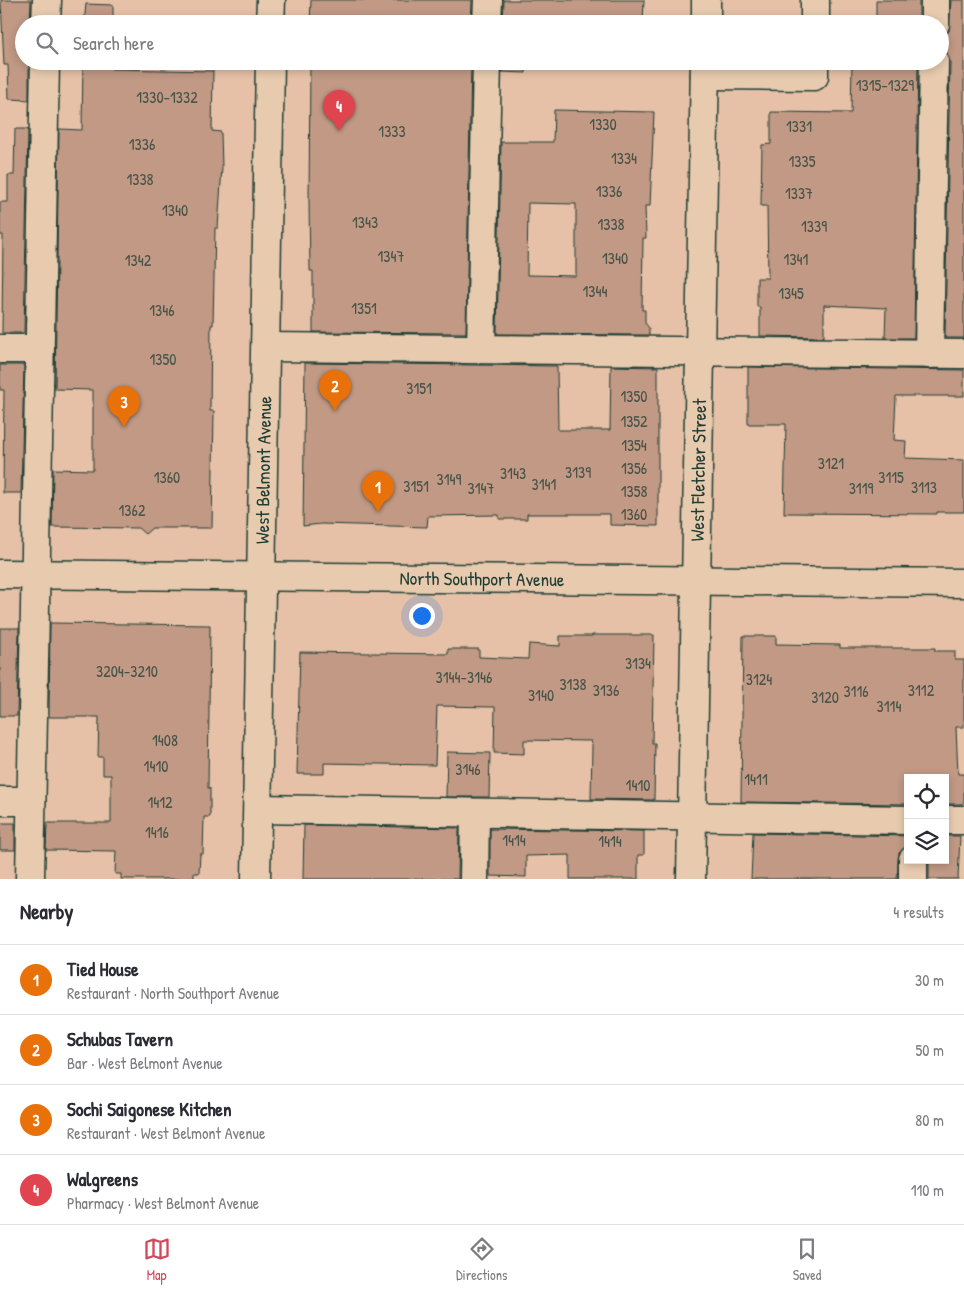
<!DOCTYPE html>
<html lang="en">
<head>
<meta charset="utf-8">
<style>
  body { margin:0; font-family:"Patrick Hand",sans-serif; background:#f2f2f3; color:#2b2b33 }
  .controls { position:absolute; right:15px; bottom:15px; display:grid; overflow:hidden; border-radius:0px; box-shadow:0 2px 8px #0003 }
  .controls button { width:45px; height:45px; display:grid; place-items:center; padding:0; border:0; border-bottom:1px solid #e1e1e2; background:#fff; color:#2b2b33; font:25px sans-serif }
  .you { position:absolute; left:421px; top:615px; width:18px; height:18px; margin:-12px; border:4px solid #fff; border-radius:50%; background:#1a73e8; box-shadow:0 0 0 8px #1a73e833 }
  .badge { display:grid; place-items:center; width:32px; height:32px; border-radius:50%; background:#d1495b; color:#fff; font-size:16px; font-weight:700 }
  .pin { position:absolute; translate:-50% -41px; filter:drop-shadow(0 1px 2px #0008) }
  .pin::after { content:''; position:absolute; top:26px; width:18px; height:15px; background:inherit; clip-path:polygon(0 0,100% 0,50% 100%) }
  .list { margin:0; padding:0; list-style:none }
  h2 { display:flex; justify-content:space-between; align-items:center; height:65px; margin:0; padding:0 20px; font-size:21px }
  h2 small { font-size:16px; font-weight:400; color:#7c7c81 }
  .list li { display:grid; grid-template-columns:32px 1fr auto; gap:15px; align-items:center; box-sizing:border-box; height:70px; padding:0 20px; border-top:1px solid #e1e1e2 }
  .list b { display:block; font-size:19px; white-space:nowrap }
  .list p { margin:0; font-size:16px; white-space:nowrap; color:#7c7c81 }
  .list em { font-size:16px; font-style:normal; color:#7c7c81 }
  .icon { flex:none; width:28px; height:28px; fill:none; stroke:currentColor; stroke-width:2; stroke-linecap:round; stroke-linejoin:round }
  .map { position:relative; flex:none; width:964px; height:879px; overflow:hidden }
  .search { position:absolute; background:#fff; box-shadow:0 2px 8px #0003; left:15px; right:15px; top:15px; height:55px; display:flex; align-items:center; gap:12px; box-sizing:border-box; padding:0 18px; border-radius:28px; color:#7c7c81; font-size:19px }
  .sheet { height:345px; background:#fff }
  nav { display:flex; justify-content:space-around; align-items:center; box-sizing:border-box; height:70px; border-top:1px solid #e1e1e2; background:#fff; font-size:14px; color:#7c7c81 }
  nav a { display:grid; justify-items:center; gap:2px }
  nav .on { color:#d1495b }
  .map>svg:first-child { display:block }
</style>
</head>
<body>
<div class="map">
<svg width="964" height="879" viewBox="0 0 964 879">
  <rect width="100%" height="100%" fill="#e6c1a7"/>
  <filter id="ink" filterUnits="userSpaceOnUse"><feTurbulence type="fractalNoise" baseFrequency=".02" numOctaves="2"/><feDisplacementMap in="SourceGraphic" scale="10" xChannelSelector="R" yChannelSelector="G"/><feConvolveMatrix kernelMatrix="1 2 1 2 8 2 1 2 1" color-interpolation-filters="sRGB"/></filter>
  <g filter="url(#ink)">
    <path fill="#c19985" stroke="#1f3d34" fill-rule="evenodd" d="M1,0h30l-1,24h-6v37h5v39l-20,-1 -1,-34h-4z
      M311,0h161l-1,24h-161z
      M504,0h140l-1,24h-140z
      M876,0h43v24h-43z
      M951,0h13v338h-19l5,-277 -3,-8 -7,-6v-9l9,-7z
      M86,4l27,1v19h-29z
      M83,61h28v8l102,2 -1,60 9,1 1,35 -4,61h-3l-2,97h-2l-1,86h4l-2,117h-60l-7,6 -7,-6 -86,-1 1,-58 40,1v-80l-38,-1 4,-260 23,1z
      M310,61h161l-5,272 -153,-1v-61h-3l-1,-70z
      M503,61h23v12l-24,-1z
      M918,61l-4,277h-29l1,-30 -62,-3v32l-64,-1v-29h-3v-29h11l-1,-72h-6l1,-61 9,-1v-32l80,1 1,-51z
      M554,110l100,2 -4,94h-5l1,32h-3l-1,72h3v13l4,5v7l-152,-1 4,-192h52zM528,203l48,1v72l-49,-1z
      M15,129h13l-4,204h-22l1,-98h-3v-33h8v-27h6z
      M305,363l252,3 1,64h52l1,-64 47,1v159l-48,-1v-11h-83v5h-28v-4l-71,1 -1,11 -106,-3 -18,2z
      M0,365h24l-3,128h-18l1,-103h-4z
      M748,367l216,3v26h-68l-2,44 12,1 -1,17 59,2v52h-27v2l-153,-1 2,-89h-38z
      M50,623l160,2 -2,163h2v29h-6l-1,37h-3l-1,19h-5v6h-73v-5h-6l1,-23 -70,-1 1,-27h64v-48h-8v-18h-5l1,-40h-50z
      M0,628h19l-2,88h-17z
      M592,635h62l-2,108h3l-1,57 -63,-1 1,-54 -1,-4 -67,-1v14l-30,-1 1,-46 -58,-1 -2,59 -111,-2v11h-27l3,-122 148,2v-5h31v8l49,2 1,-15 31,2v-10h32z
      M743,636h33v8l64,1v3h95v3h20v9h9v67h-8l2,47h6v28l-2,2h-17v-26h-37v26l-167,-2z
      M447,752l43,1 -1,44h-43z
      M0,823h15v27h-15z
      M304,825l155,3 -1,51h-155z
      M490,829l154,2v24h-6v24h-68v-24l-44,1v21l-36,-1z
      M753,833l155,3v10l-9,7 -2,26h-146z
      M945,836h15l-2,43h-29v-19h16z"/>
    <g fill="none" stroke-linecap="round" stroke-linejoin="round">
      <g stroke="#1f3d34" stroke-width="31">
        <g id="minor">
          <path d="M46,24l1,-24"/>
          <path d="M487,24l1,-24"/>
          <path d="M706,24v-24"/>
          <path d="M815,24v-24"/>
          <path d="M935,24v-24"/>
          <path d="M705,75l109,1v-15"/>
          <path d="M266,347l698,7"/>
          <path d="M0,349h40"/>
          <path d="M481,349l6,-288"/>
          <path d="M929,354l5,-293"/>
          <path id="s1" d="M0,574l964,9"/>
          <path d="M0,801h31"/>
          <path d="M258,809l650,11"/>
          <path d="M945,820h19"/>
          <path d="M30,879l15,-818"/>
          <path d="M474,879l1,-66"/>
          <path id="s2" d="M691,879l14,-818"/>
          <path d="M913,879v-19"/>
        </g>
      </g>
      <g stroke="#1f3d34" stroke-width="31">
        <g id="major">
          <path d="M270,24l1,-24"/>
          <path id="s3" d="M256,879l14,-818"/>
        </g>
      </g>
      <use href="#minor" stroke="#e8cbaf" stroke-width="28"/>
      <use href="#major" stroke="#e8cbaf" stroke-width="28"/>
    </g>
  </g>
  <g text-anchor="middle" stroke-width="4" stroke-linejoin="round" paint-order="stroke">
    <g font-size="16" fill="#485448">
      <text x="885" y="91">1315-1329</text>
      <text x="167" y="103">1330-1332</text>
      <text x="603" y="130">1330</text>
      <text x="799" y="132">1331</text>
      <text x="392" y="137">1333</text>
      <text x="142" y="150">1336</text>
      <text x="624" y="164">1334</text>
      <text x="802" y="167">1335</text>
      <text x="140" y="185">1338</text>
      <text x="609" y="197">1336</text>
      <text x="799" y="199">1337</text>
      <text x="175" y="216">1340</text>
      <text x="365" y="228">1343</text>
      <text x="611" y="230">1338</text>
      <text x="814" y="232">1339</text>
      <text x="391" y="262">1347</text>
      <text x="615" y="264">1340</text>
      <text x="796" y="265">1341</text>
      <text x="138" y="266">1342</text>
      <text x="595" y="297">1344</text>
      <text x="791" y="299">1345</text>
      <text x="364" y="314">1351</text>
      <text x="162" y="316">1346</text>
      <text x="163" y="365">1350</text>
      <text x="419" y="394">3151</text>
      <text x="634" y="402">1350</text>
      <text x="634" y="427">1352</text>
      <text x="634" y="451">1354</text>
      <text x="831" y="469">3121</text>
      <text x="634" y="474">1356</text>
      <text x="578" y="478">3139</text>
      <text x="513" y="479">3143</text>
      <text x="167" y="483">1360</text>
      <text x="891" y="483">3115</text>
      <text x="449" y="485">3149</text>
      <text x="544" y="490">3141</text>
      <text x="416" y="492">3151</text>
      <text x="924" y="493">3113</text>
      <text x="481" y="494">3147</text>
      <text x="861" y="494">3119</text>
      <text x="634" y="497">1358</text>
      <text x="132" y="516">1362</text>
      <text x="634" y="520">1360</text>
      <text x="638" y="669">3134</text>
      <text x="127" y="677">3204-3210</text>
      <text x="464" y="683">3144-3146</text>
      <text x="759" y="685">3124</text>
      <text x="573" y="690">3138</text>
      <text x="606" y="696">3136</text>
      <text x="921" y="696">3112</text>
      <text x="856" y="697">3116</text>
      <text x="541" y="701">3140</text>
      <text x="825" y="703">3120</text>
      <text x="889" y="712">3114</text>
      <text x="165" y="746">1408</text>
      <text x="156" y="772">1410</text>
      <text x="468" y="775">3146</text>
      <text x="756" y="785">1411</text>
      <text x="638" y="791">1410</text>
      <text x="160" y="808">1412</text>
      <text x="157" y="838">1416</text>
      <text x="514" y="846">1414</text>
      <text x="610" y="847">1414</text>
    </g>
    <g font-size="19" fill="#1f3d34" stroke="#e8cbaf">
      <text dy="7" stroke="none"><textPath href="#s3" startOffset="409">West Belmont Avenue</textPath></text>
      <text dy="7" stroke="none"><textPath href="#s2" startOffset="409">West Fletcher Street</textPath></text>
      <text dy="7" stroke="none"><textPath href="#s1" startOffset="482">North Southport Avenue</textPath></text>
    </g>
  </g>
</svg>
<div class="controls">
<button><svg class="icon" aria-label="locate" viewBox="0 0 24 24"><circle cx="12" cy="12" r="6"/><path d="M12 2v4M12 18v4M2 12h4M18 12h4"/></svg></button>
<button><svg class="icon" aria-label="layers" viewBox="0 0 24 24"><path d="M12 4l9 5-9 5-9-5zM3 14l9 5 9-5"/></svg></button>
</div>
<div class="you"></div>
<div class="pin badge" style="left:378px;top:512px;background:#e8710a">1</div>
<div class="pin badge" style="left:335px;top:411px;background:#e8710a">2</div>
<div class="pin badge" style="left:124px;top:427px;background:#e8710a">3</div>
<div class="pin badge" style="left:339px;top:131px;background:#e0444e">4</div>
<div class="search"><svg class="icon" aria-label="search" viewBox="0 0 24 24"><circle cx="10" cy="10" r="6"/><path d="M15 15l6 6"/></svg>Search here</div>
</div>
<section class="sheet">
<h2>Nearby<small>4 results</small></h2>
<ul class="list">
<li><span class="badge" style="background:#e8710a">1</span><div><b>Tied House</b><p>Restaurant · North Southport Avenue</p></div><em>30 m</em></li>
<li><span class="badge" style="background:#e8710a">2</span><div><b>Schubas Tavern</b><p>Bar · West Belmont Avenue</p></div><em>50 m</em></li>
<li><span class="badge" style="background:#e8710a">3</span><div><b>Sochi Saigonese Kitchen</b><p>Restaurant · West Belmont Avenue</p></div><em>80 m</em></li>
<li><span class="badge" style="background:#e0444e">4</span><div><b>Walgreens</b><p>Pharmacy · West Belmont Avenue</p></div><em>110 m</em></li>
</ul>
</section>
<nav>
<a class="on"><svg class="icon" aria-label="map" viewBox="0 0 24 24"><path d="M3 6l6-2 6 2 6-2v14l-6 2-6-2-6 2zM9 4v14M15 6v14"/></svg>Map</a>
<a><svg class="icon" aria-label="directions" viewBox="0 0 24 24"><path d="M12 3l9 9-9 9-9-9zM9 14v-3h6M13 9l2 2-2 2"/></svg>Directions</a>
<a><svg class="icon" aria-label="saved" viewBox="0 0 24 24"><path d="M7 4h10v16l-5-4-5 4z"/></svg>Saved</a>
</nav>
</body>
</html>
